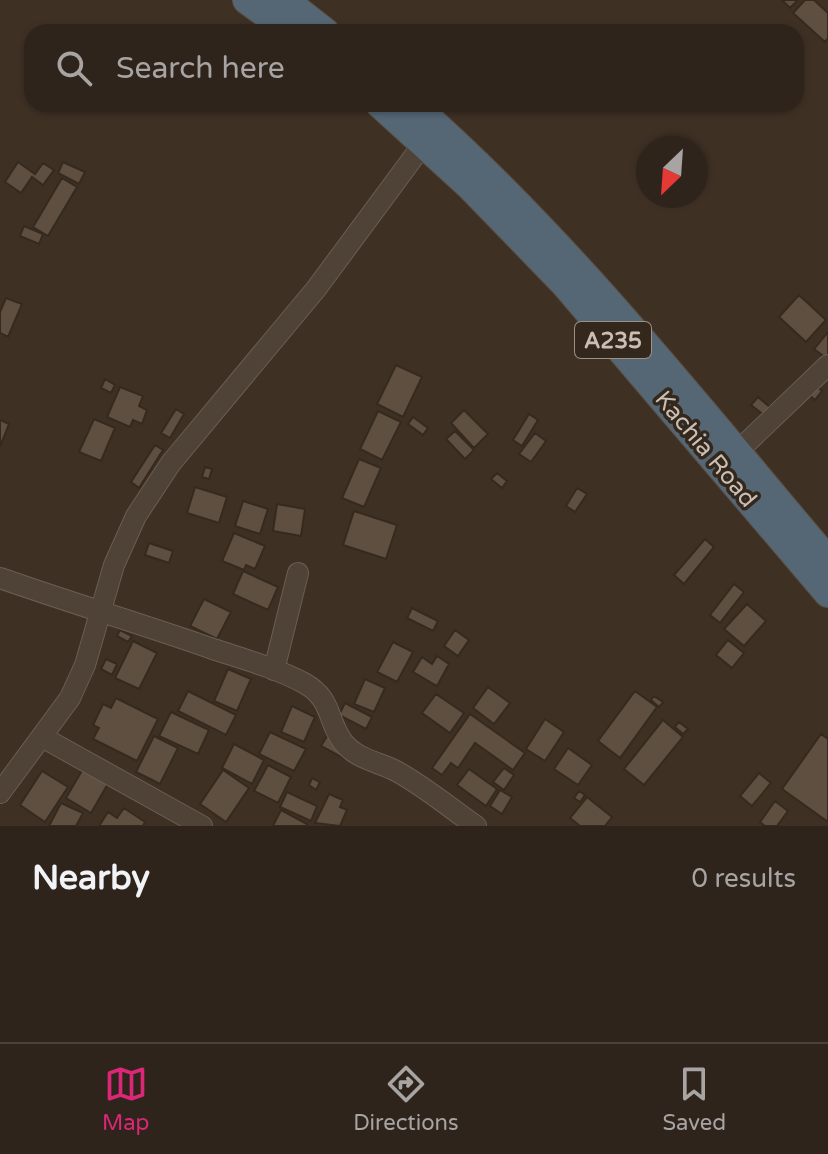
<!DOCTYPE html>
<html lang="en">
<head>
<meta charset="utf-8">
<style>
  body { margin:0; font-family:"Varela Round",sans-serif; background:#372c24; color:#f1f3f6 }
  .compass { position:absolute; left:636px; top:136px; width:72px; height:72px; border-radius:50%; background:#2f241b; box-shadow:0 2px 6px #0004; rotate:205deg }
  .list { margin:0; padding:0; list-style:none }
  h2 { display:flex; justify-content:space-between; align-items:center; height:104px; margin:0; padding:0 32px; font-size:34px }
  h2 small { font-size:26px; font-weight:400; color:#a7a4a3 }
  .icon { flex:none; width:44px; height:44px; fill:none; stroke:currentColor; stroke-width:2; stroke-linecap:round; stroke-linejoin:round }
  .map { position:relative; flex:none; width:828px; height:826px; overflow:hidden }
  .search { position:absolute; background:#2f241b; box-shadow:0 2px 6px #0004; left:24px; right:24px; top:24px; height:88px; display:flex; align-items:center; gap:20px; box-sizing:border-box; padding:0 28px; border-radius:24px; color:#a7a4a3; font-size:30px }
  .sheet { height:216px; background:#2f241b }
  nav { display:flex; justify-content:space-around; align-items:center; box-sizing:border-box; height:112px; border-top:2px solid #4a413a; background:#2f241b; font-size:22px; color:#a7a4a3 }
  nav a { display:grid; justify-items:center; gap:4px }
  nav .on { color:#db2777 }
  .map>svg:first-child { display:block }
</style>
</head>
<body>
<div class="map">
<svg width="828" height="826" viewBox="0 0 828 826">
  <rect width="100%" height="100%" fill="#3f3024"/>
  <path fill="#5e4f40" stroke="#362a1f" stroke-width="2" d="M782,0h16l-8,8z
    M805,0h9l14,13v25l-3,4 -32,-29z
    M18,162l17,12 8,-11 11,7 -11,15 -11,-8 -11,16 -16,-11z
    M63,162l22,10 -6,12 -21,-11z
    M62,178l15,9 -29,49 -15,-9z
    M24,226l19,8 -4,10 -19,-8z
    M799,295l27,25 -20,22 -27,-25z
    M6,298l16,6 -14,33 -8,-4v-21z
    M828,332v23l-2,3 -12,-9z
    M396,365l26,12 -19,40 -26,-13z
    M105,379l10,6 -4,8 -10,-5z
    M815,385l7,6 -7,9 -7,-6z
    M120,387l23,9 -4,10 8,4 -5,14 -9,-4 -3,7 -23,-10z
    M758,397l13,11 -6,8 -14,-11z
    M176,409l8,5 -14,24 -9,-5z
    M464,410l24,24 -14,14 -23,-25z
    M378,411l23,11 -19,38 -22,-11z
    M529,414l9,6 -16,26 -9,-6z
    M413,417l15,11 -5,7 -15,-11z
    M94,419l21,9 -14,33 -22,-9z
    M0,420l9,4 -9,23z
    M455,431l19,19 -9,9 -19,-20z
    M535,433l11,8 -15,21 -12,-8z
    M155,445l8,5 -24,38 -8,-6z
    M359,459l22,9 -17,39 -22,-9z
    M205,467l7,2 -3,10 -7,-2z
    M497,473l10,8 -5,7 -11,-9z
    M195,487l32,10 -8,26 -32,-10z
    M577,488l10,6 -12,18 -9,-6z
    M243,501l25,8 -8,25 -25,-8z
    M277,504l28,5 -4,27 -28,-5z
    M354,511l43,14 -11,34 -43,-14z
    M234,533l31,13 -10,23 -9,-4 -2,5 -22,-9z
    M705,539l9,8 -30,37 -10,-9z
    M149,543l24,8 -4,12 -24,-8z
    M243,571l35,16 -10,23 -35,-16z
    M734,584l10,8 -24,31 -10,-8z
    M204,599l27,13 -14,27 -27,-13z
    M747,604l19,17 -22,25 -20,-17z
    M412,608l26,13 -5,10 -26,-13z
    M120,630l12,6 -4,6 -11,-6z
    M455,630l14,10 -11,16 -14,-10z
    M728,640l16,13 -12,15 -16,-13z
    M133,641l24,12 -18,36 -24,-11z
    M393,642l20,10 -16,30 -20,-10z
    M437,656l12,8 -12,22 -24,-14 9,-15 10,7z
    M106,659l11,5 -5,11 -11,-6z
    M228,669l23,10 -14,32 -23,-10z
    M365,679l20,9 -11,24 -20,-8z
    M488,687l22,16 -16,21 -21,-16z
    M188,691l48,24 -10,20 -48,-24z
    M635,691l22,16 -37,51 -22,-17z
    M436,694l28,19 -14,20 -28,-20z
    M654,696l9,6 -4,5 -8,-7z
    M116,698l42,21 -21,42 -44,-22 6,-11 -6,-3 10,-21 8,4z
    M345,703l27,14 -6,12 -27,-14z
    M292,706l23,11 -11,25 -23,-10z
    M171,712l38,18 -11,24 -39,-18z
    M470,714l55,39 -12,17 -38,-27 -17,25 -7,-5 -9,12 -10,-7z
    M545,719l19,13 -19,29 -19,-12z
    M663,720l20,17 -39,48 -20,-16z
    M679,722l9,7 -5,5 -8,-7z
    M270,732l36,17 -12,22 -35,-17z
    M821,734l7,5v83l-46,-33z
    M154,736l24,12 -18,36 -24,-12z
    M327,736l21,12 -5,10 -22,-12z
    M234,744l30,16 -12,24 -30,-16z
    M568,748l24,17 -14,20 -24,-16z
    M268,765l23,12 -13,26 -24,-12z
    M84,767l25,15 -18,31 -25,-15z
    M504,768l10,7 -10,15 -11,-8z
    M469,769l28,20 -11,17 -29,-21z
    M223,770l26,18 -23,34 -26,-18z
    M42,771l26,16 -23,35 -25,-17z
    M759,773l12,10 -19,23 -12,-10z
    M312,778l8,4 -4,8 -7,-5z
    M500,790l12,7 -10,17 -12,-8z
    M579,791l6,4 -5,7 -6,-4z
    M287,792l30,14 -6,15 -31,-14z
    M329,794l14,6 -3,7 7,3 -7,16 -25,-3z
    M587,797l25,20 -7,9h-25l-10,-8z
    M775,801l13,10 -11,15h-12l-5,-4z
    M61,803l22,10 -7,13h-27z
    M124,808l21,14 -2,4h-44l9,-14 9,6z
    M281,810l26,14 -1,2h-33z"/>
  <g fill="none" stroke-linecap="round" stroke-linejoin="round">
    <g stroke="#6a5e53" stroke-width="22">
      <path id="minor" d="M737,452l91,-87
        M0,578c71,25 142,46 213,71 30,10 63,19 91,34 29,16 23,38 39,59 13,17 36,20 53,29 28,15 54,37 80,55
        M274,670l24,-97
        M42,737l160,89
        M0,793l70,-95 15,-33 29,-100 22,-49 35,-53 145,-174 108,-146"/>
    </g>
    <g stroke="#5a4e43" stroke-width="30">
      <path id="highway" d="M247,0l44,32
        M284,0l41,32
        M380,104l91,83 94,97 263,309
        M412,104c155,136 283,300 416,457"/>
    </g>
    <use href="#minor" stroke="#4f4338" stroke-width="20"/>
    <use href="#highway" stroke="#556675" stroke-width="28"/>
  </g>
  <g text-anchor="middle" stroke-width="7" stroke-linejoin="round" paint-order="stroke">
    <rect fill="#34281d" stroke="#9d9287" stroke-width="2" x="575" y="322" width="76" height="36" rx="6"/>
    <g font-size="22" font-weight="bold" fill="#cabfb5">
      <text x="613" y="348">A235</text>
    </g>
    <g font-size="24" fill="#cabfb5" stroke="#34281d">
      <text transform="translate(706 449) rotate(50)" y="8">Kachia Road</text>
    </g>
  </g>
</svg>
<svg class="compass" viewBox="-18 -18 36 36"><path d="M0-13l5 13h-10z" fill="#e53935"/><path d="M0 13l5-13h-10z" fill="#a7a4a3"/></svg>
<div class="search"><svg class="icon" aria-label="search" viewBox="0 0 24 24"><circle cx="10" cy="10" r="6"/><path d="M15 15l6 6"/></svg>Search here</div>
</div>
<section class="sheet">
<h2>Nearby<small>0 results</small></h2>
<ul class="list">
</ul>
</section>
<nav>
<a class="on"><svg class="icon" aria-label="map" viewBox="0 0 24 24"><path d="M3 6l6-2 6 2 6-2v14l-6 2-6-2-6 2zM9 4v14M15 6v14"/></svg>Map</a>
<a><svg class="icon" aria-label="directions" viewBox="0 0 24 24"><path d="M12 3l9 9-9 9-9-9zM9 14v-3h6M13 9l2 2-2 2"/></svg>Directions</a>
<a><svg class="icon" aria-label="saved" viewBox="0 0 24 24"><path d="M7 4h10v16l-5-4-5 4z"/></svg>Saved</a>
</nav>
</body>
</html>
